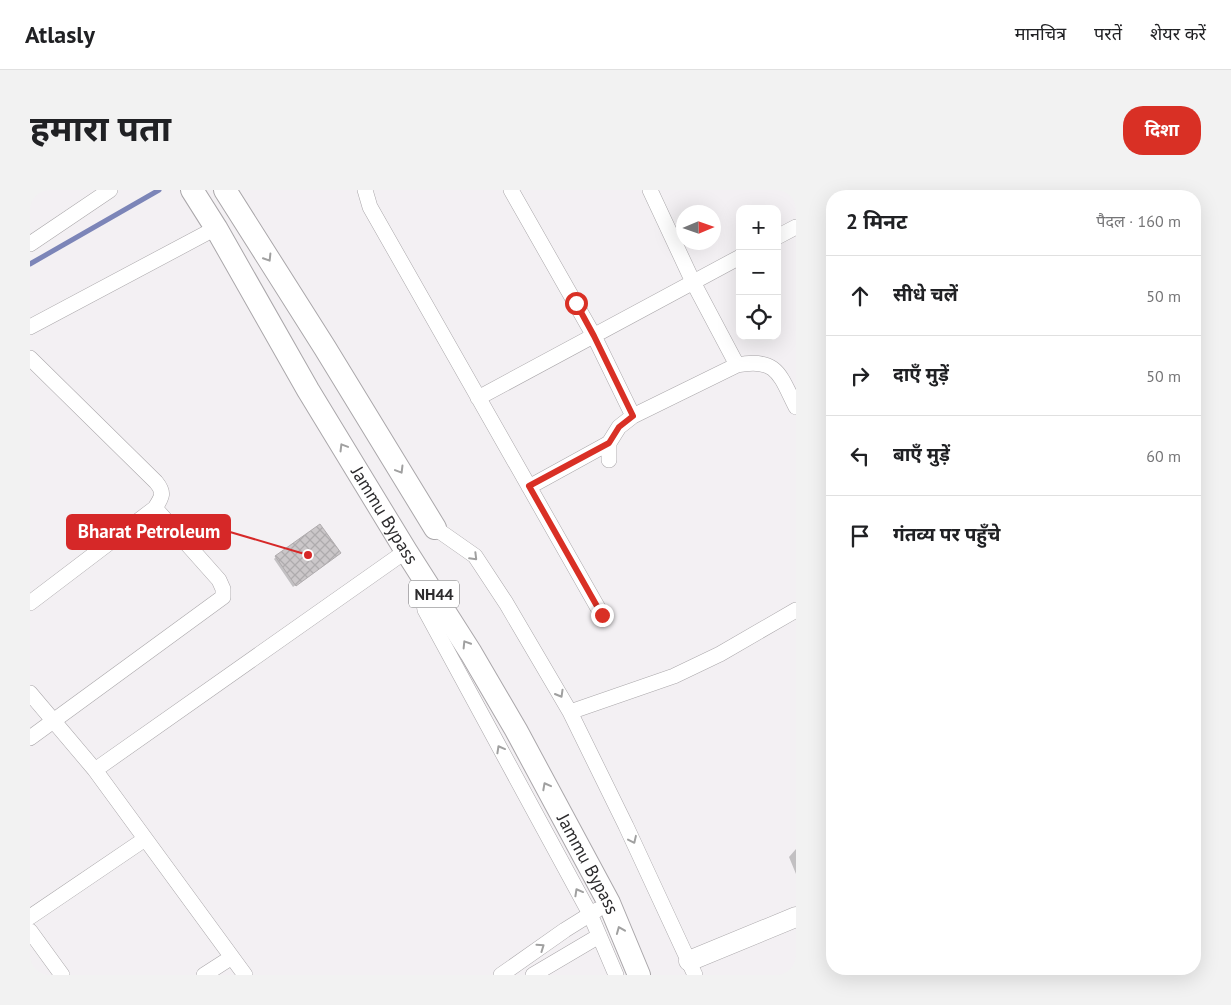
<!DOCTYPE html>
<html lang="hi">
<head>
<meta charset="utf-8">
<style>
  body { margin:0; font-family:"PT Sans","Noto Sans Devanagari",sans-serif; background:#f2f2f2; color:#202124 }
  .controls { position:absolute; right:15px; top:15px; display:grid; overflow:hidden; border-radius:10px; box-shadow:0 5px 20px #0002 }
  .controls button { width:45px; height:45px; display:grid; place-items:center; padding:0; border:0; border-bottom:1px solid #e0e0e0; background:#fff; color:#202124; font:25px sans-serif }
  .compass { position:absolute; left:646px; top:15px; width:45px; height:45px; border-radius:50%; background:#fff; box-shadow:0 5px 20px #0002; rotate:88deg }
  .stop { position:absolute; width:15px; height:15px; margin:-11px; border:4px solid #d93025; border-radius:50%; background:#fff }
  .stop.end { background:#d93025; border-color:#fff; box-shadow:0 1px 5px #0008 }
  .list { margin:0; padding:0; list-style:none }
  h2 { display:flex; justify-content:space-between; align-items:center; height:65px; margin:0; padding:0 20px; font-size:21px }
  h2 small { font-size:16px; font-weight:400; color:#757577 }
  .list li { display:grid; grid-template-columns:32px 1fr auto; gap:15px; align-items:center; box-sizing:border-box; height:80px; padding:0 20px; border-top:1px solid #e0e0e0 }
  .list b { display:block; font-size:19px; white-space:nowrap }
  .list em { font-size:16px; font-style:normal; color:#757577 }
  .icon { flex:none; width:28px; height:28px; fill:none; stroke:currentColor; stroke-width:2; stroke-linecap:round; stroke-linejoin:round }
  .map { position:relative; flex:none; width:766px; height:785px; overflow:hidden; border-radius:20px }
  header { display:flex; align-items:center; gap:30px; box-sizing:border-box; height:70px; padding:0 25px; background:#fff; border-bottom:1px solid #e0e0e0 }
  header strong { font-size:24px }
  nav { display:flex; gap:28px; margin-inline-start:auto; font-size:18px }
  .intro { display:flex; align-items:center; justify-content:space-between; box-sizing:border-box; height:120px; padding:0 30px }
  h1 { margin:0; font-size:35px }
  .button { padding:12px 22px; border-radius:20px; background:#d93025; color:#fff; font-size:18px; font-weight:700 }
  main { display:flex; gap:30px; padding:0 30px }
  aside { flex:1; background:#fff; border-radius:20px; box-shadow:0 5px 20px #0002 }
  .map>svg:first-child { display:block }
</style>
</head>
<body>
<header>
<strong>Atlasly</strong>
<nav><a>मानचित्र</a><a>परतें</a><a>शेयर करें</a></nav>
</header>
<div class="intro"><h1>हमारा पता</h1><a class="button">दिशा</a></div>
<main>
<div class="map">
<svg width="766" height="785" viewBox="0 0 766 785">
  <defs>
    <pattern id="building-cross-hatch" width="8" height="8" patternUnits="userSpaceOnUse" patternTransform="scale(1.25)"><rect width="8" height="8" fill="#cbc7c9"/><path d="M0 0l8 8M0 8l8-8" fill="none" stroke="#aeabad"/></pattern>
  </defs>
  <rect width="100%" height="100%" fill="#f3f0f3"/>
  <path fill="#0003" d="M307,365l-44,32 -19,-28 2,-2z
    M766,659v25l-7,-17z"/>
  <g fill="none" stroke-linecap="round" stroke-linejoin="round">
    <path stroke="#7c85b8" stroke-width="5" d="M0,74l129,-74"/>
  </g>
  <path fill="url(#building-cross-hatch)" stroke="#afabad" d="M290,334l21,29 -45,33 -21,-30z"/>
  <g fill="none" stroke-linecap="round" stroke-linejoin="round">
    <g stroke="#aaa7aa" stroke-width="16">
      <path id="minor" d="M335,0l5,17 232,408
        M481,0l83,146 39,80
        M620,0l43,92 44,83
        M747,47l19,-10
        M0,54l80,-54
        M0,137l186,-99
        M0,168l126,124c9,11 6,15 -1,26l-125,95
        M448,208l262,-141
        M579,270v-17l10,-16 14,-11 104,-51c41,-8 43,11 59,42
        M499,297l80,-44
        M405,338l40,28 31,47 64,109 56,114 69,149
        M390,391l5,29 165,304 26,61
        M0,503l65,77
        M540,522l104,-36 46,-22 76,-44
        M0,548l193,-141v-8l-4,-9 -64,-72
        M0,727l115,-78
        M0,741l32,44
        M174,785l28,-18
        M215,785l-150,-205 311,-219
        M471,785l64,-45 32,-20
        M503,785l66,-39"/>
    </g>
    <g stroke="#aaa7aa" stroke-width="21">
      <path id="major" d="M659,771l107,-44"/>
    </g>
    <g stroke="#aaa7aa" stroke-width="24">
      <g id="highway">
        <path id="s1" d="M162,0l24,38 92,162 98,161 65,102 45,77 93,173 30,72"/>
        <path d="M195,0l100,158 110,180"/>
      </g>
    </g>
    <use href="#minor" stroke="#fff" stroke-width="15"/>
    <use href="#major" stroke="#fff" stroke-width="20"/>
    <use href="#highway" stroke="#fff" stroke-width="22"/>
  </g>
  <defs><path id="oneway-chevron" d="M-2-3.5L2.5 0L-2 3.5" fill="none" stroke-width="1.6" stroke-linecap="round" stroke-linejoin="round" transform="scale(1.25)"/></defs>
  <g stroke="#a0a0a0">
    <use href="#oneway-chevron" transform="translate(238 68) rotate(58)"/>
    <use href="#oneway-chevron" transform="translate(313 257) rotate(-121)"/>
    <use href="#oneway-chevron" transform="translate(370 280) rotate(59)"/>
    <use href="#oneway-chevron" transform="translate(444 367) rotate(45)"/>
    <use href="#oneway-chevron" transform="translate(436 454) rotate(-122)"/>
    <use href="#oneway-chevron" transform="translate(530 504) rotate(60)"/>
    <use href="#oneway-chevron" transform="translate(470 559) rotate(-119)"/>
    <use href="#oneway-chevron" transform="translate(516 596) rotate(-118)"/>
    <use href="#oneway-chevron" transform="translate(603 650) rotate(65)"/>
    <use href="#oneway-chevron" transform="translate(548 702) rotate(-119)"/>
    <use href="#oneway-chevron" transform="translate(590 740) rotate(-112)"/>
    <use href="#oneway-chevron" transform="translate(511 757) rotate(-35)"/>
  </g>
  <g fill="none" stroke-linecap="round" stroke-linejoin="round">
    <path stroke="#d93025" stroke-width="6" d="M546,113l18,33 39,80 -14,11 -10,16 -80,43 73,129"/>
  </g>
  <g text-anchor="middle" stroke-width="5" stroke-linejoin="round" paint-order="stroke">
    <rect fill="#fff" stroke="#6b6b6c" stroke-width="1" x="379" y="390.5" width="50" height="27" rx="4"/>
    <g font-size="16" font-weight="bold" fill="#2c2b2d">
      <text x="404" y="410">NH44</text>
    </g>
    <g font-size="18" fill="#2c2b2d" stroke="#fff">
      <text dy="6" stroke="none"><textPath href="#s1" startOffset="378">Jammu Bypass</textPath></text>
      <text dy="6" stroke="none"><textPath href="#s1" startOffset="782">Jammu Bypass</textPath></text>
    </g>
  </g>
  <path fill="none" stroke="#d62828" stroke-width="2" d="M278 365L200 342"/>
  <circle fill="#d62828" stroke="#fff" stroke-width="2" cx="278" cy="365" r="5"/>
  <rect fill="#d62828" stroke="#d62828" stroke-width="2" x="37" y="325" width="163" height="34" rx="5"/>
  <g font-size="19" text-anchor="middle" font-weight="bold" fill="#fff">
    <text x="119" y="348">Bharat Petroleum</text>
  </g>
</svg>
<div class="controls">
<button>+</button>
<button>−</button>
<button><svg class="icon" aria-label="locate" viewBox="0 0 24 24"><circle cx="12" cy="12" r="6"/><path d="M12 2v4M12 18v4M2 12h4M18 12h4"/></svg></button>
</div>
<svg class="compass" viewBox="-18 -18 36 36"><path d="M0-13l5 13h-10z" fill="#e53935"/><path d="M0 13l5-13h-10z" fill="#757577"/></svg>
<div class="stop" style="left:546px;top:113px"></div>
<div class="stop end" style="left:572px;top:425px"></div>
</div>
<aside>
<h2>2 मिनट<small>पैदल · 160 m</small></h2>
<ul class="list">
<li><svg class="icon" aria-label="ahead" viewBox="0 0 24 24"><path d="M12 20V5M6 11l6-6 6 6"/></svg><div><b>सीधे चलें</b></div><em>50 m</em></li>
<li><svg class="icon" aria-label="right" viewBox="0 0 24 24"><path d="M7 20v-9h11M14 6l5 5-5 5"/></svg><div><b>दाएँ मुड़ें</b></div><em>50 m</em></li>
<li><svg class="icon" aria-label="left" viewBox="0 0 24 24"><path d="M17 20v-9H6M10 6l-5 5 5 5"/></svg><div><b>बाएँ मुड़ें</b></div><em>60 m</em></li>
<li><svg class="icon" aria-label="arrive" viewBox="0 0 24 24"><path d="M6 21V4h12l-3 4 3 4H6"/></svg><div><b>गंतव्य पर पहुँचे</b></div></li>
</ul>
</aside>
</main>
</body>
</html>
